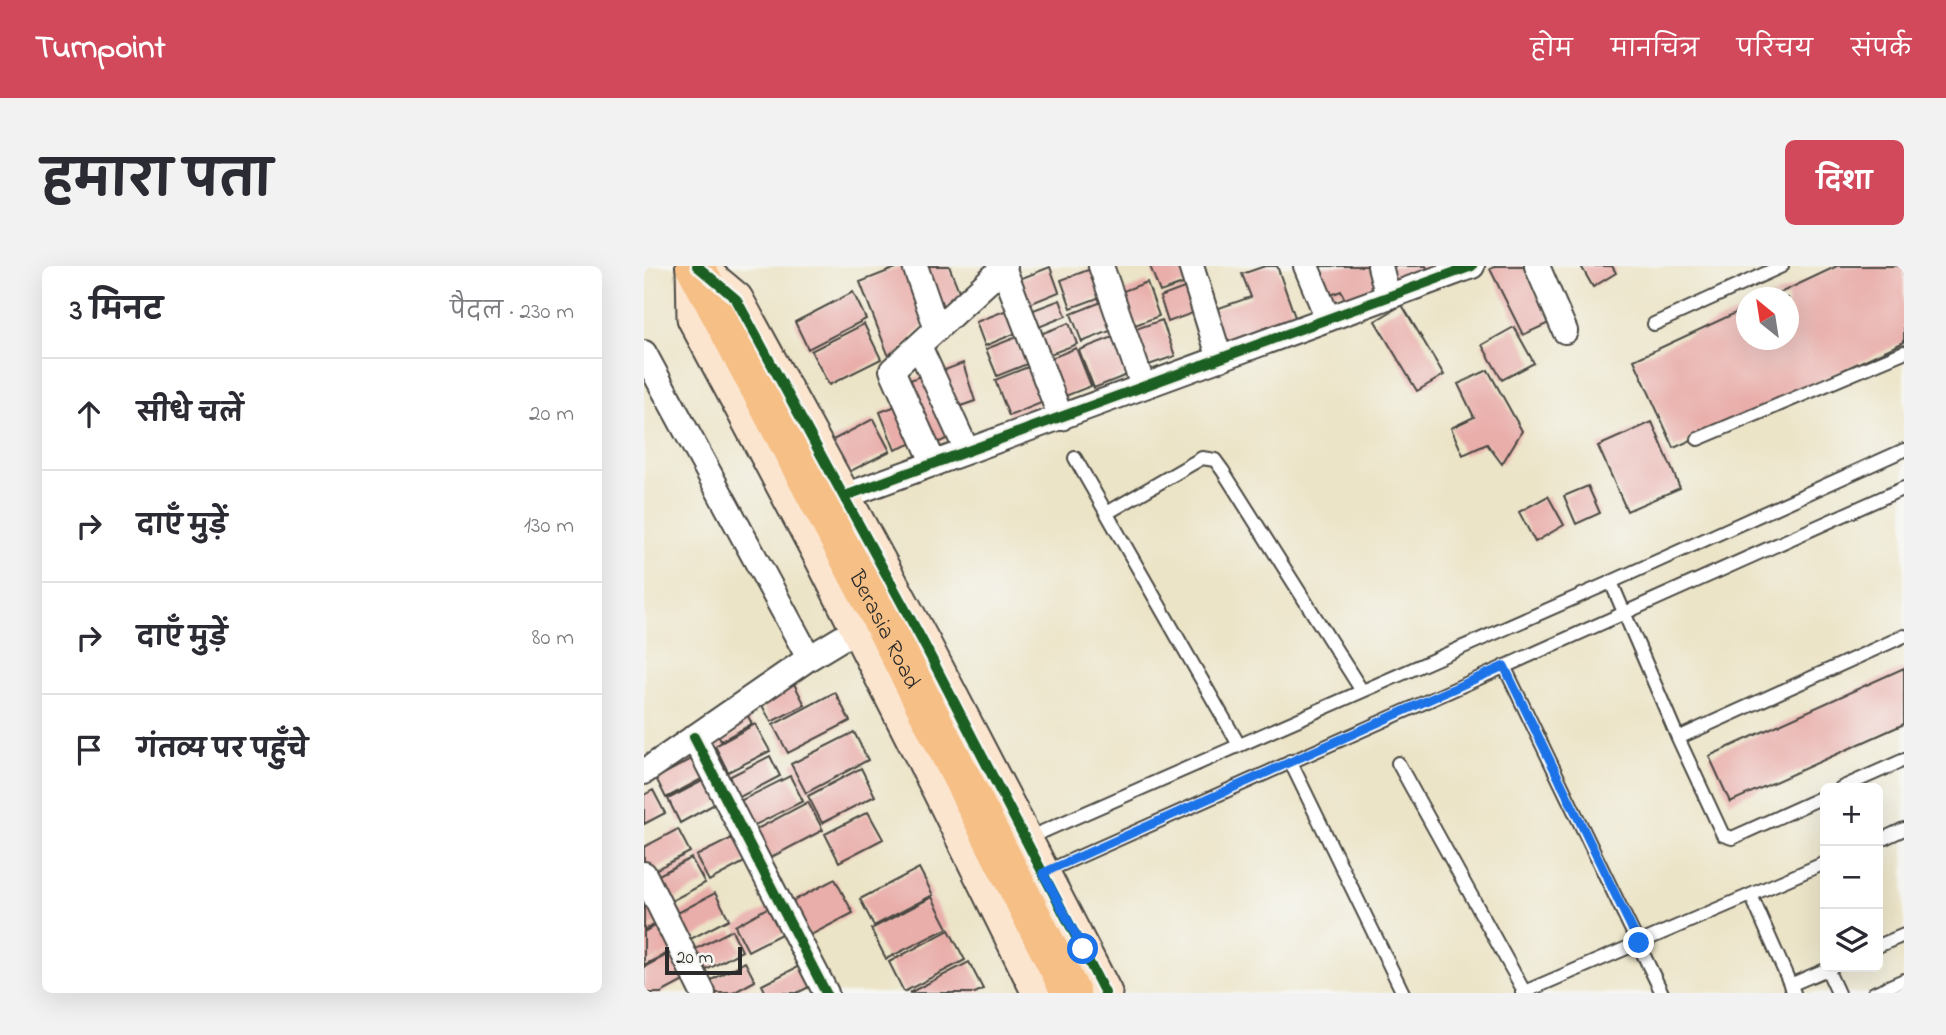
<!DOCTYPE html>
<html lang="hi">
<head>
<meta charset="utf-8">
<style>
  body { margin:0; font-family:"Indie Flower","Playpen Sans Deva",sans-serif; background:#f2f2f3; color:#2b2b33 }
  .controls { position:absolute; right:21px; bottom:21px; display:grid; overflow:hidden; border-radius:10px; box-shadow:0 7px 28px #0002 }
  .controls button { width:63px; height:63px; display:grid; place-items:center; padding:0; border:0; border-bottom:2px solid #e1e1e2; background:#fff; color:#2b2b33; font:35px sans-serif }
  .compass { position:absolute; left:1092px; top:21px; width:63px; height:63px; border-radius:50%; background:#fff; box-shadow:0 7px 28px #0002; rotate:330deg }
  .scale { position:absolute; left:21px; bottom:18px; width:77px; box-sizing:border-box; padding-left:7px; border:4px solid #2b2b2b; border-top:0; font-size:19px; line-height:24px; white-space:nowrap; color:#2b2b2b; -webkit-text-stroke:5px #f6f6f2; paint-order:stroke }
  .stop { position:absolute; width:21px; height:21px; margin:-16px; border:5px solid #1a73e8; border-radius:50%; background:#fff }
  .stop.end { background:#1a73e8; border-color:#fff; box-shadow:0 2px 7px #0008 }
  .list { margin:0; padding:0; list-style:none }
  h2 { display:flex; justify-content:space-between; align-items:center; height:91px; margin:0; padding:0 28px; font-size:30px }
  h2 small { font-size:23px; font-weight:400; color:#7c7c81 }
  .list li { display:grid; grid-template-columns:46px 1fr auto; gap:21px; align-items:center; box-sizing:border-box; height:112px; padding:0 28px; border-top:2px solid #e1e1e2 }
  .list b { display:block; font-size:26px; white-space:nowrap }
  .list em { font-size:23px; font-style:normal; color:#7c7c81 }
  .icon { flex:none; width:38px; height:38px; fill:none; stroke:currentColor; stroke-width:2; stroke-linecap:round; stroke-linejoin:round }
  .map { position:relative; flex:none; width:1260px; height:727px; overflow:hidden; border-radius:10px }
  header { display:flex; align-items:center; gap:42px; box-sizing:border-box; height:98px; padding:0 35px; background:#d1495b; color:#fff }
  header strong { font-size:33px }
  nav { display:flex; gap:38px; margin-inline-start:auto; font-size:24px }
  .intro { display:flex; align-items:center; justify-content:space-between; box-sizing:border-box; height:168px; padding:0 42px }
  h1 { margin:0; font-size:49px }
  .button { padding:18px 32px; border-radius:10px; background:#d1495b; color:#fff; font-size:24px; font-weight:700 }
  main { display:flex; gap:42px; padding:0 42px }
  aside { flex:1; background:#fff; border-radius:10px; box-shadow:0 7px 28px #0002 }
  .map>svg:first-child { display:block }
</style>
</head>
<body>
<header>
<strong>Turnpoint</strong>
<nav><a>होम</a><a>मानचित्र</a><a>परिचय</a><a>संपर्क</a></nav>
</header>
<div class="intro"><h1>हमारा पता</h1><a class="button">दिशा</a></div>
<main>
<aside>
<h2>3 मिनट<small>पैदल · 230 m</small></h2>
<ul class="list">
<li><svg class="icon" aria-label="ahead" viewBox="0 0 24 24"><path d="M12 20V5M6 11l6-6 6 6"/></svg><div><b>सीधे चलें</b></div><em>20 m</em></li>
<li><svg class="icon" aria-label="right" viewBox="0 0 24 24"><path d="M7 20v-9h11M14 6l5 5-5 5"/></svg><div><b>दाएँ मुड़ें</b></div><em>130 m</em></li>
<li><svg class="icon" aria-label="right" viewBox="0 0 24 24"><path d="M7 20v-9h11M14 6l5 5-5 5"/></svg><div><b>दाएँ मुड़ें</b></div><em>80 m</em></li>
<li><svg class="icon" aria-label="arrive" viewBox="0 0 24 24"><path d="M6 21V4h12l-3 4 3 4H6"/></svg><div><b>गंतव्य पर पहुँचे</b></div></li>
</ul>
</aside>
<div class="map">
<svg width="1260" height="727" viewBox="0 0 1260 727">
  <rect width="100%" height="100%" fill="#f6f6f2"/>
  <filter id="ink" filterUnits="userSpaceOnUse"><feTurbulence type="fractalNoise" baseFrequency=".0143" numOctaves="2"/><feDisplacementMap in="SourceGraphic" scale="14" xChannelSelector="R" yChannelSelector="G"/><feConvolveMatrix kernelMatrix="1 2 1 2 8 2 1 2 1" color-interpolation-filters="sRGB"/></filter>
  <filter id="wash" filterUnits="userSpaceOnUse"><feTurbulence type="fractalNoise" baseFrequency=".00686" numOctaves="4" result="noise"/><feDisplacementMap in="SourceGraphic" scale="28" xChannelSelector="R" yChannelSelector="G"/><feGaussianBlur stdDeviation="1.57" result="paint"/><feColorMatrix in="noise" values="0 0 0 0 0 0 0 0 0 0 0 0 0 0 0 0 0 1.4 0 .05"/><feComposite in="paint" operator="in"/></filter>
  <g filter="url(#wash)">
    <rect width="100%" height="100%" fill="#ece4c7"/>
    <g id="blocks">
      <path fill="#e9aeaa" d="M257,0h8l20,52 -38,44 -31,-80z
        M284,0h21l14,35 -24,10 -17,-42z
        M506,0h36l5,15 -31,11z
        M621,0h12l20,57 -71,24 -13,-37 38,-13 -9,-23z
        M678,0h52l9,23 -37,13 -5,-11 -10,4 -4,-11 -6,3 -7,-18z
        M740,0h42l5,11 -35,16z
        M852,0h27l28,56 -28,13 -33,-66z
        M937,0h31l4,7 -23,14z
        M1193,0h67v76l-230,106 -40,-88 112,-52v32h42v-42h-19z
        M406,1l9,25 -32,13 -10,-25z
        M452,1l10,28 -35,13 -10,-28z
        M503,16l12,34 -29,11 -12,-34z
        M548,19l9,25 -33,12 -8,-25z
        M209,26l13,27 -58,30 -13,-27z
        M416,34l6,16 -32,13 -6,-17z
        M460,35l11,28 -33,13 -11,-28z
        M758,39l42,70 -27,16 -42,-70z
        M368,42l9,23 -36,15 -9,-24z
        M518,54l13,36 -32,11 -13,-36z
        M425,57l8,21 -34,13 -8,-21z
        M220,58l17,35 -52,26 -18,-34z
        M870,61l20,36 -32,17 -20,-35z
        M378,69l10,27 -35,14 -11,-27z
        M469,71l14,38 -33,13 -15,-38z
        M432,82l15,38 -33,13 -14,-38z
        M319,97l12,38 -23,8 -15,-36z
        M394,97l13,36 -42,17 -14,-36z
        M844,104l34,61 -20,33 -15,-20 -24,11 -12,-27 23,-11 -16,-33z
        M283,107l26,63 -20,9 -25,-64z
        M257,138l15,38 -21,8 -15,-38z
        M229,153l17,32 -43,22 -16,-32z
        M1008,156l28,66 -53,23 -29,-65z
        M944,220l12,27 -24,11 -12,-28z
        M904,230l16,29 -29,17 -16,-30z
        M1260,402v56l-174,78 -21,-46z
        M148,414l13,25 -34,17 -13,-24z
        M191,426l15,29 -62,32 -15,-28z
        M103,448l5,10 -31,17 -6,-11z
        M111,458l15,27 -42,21 -13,-26z
        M210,466l14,28 -62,33 -15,-29z
        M57,488l10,20 -45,24 -10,-20z
        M126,490l10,20 -44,23 -11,-20z
        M217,502l14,28 -53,27 -14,-27z
        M146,510l13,25 -52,26 -13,-25z
        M66,511l12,23 -42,23 -12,-24z
        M9,524l12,23 -21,11v-29z
        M164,536l15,28 -53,28 -15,-28z
        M224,546l15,27 -44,23 -14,-28z
        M34,563l12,23 -43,22 -3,-6v-21z
        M96,568l12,24 -43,23 -13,-25z
        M47,592l14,25 -41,22 -13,-26z
        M275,602l14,27 -59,31 -14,-27z
        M191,613l18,34 -44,23 -18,-34z
        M71,627l14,26 -42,22 -13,-26z
        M288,631l16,31 -62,31 -15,-30z
        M8,636l9,19 -17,9v-24z
        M134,636l13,27 -43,22 -13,-25z
        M18,656l14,27 -32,16v-33z
        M88,664l10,21 -43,23 -11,-21z
        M305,664l16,30 -61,32 -15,-30z
        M32,684l15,27 -30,16h-17v-26z
        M101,696l10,19 -22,12h-27l-4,-8z
        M325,696l14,27 -8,4h-66z
        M159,698l10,21 -16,8h-31l-4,-8z"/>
    </g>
  </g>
  <g filter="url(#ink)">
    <use href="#blocks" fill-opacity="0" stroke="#484742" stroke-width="2"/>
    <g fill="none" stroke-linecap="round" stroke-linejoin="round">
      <g stroke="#484742" stroke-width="16">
        <path id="lane" d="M1010,58l128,-58
          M1054,173l206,-87
          M431,192l164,287
          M463,247l95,-55 13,2 8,11 139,220
          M967,316l67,156 45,97 9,3 93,-42
          M860,400l158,327
          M1034,472l226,-102
          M646,495l113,232
          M754,497l127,230
          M1197,522l63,-28
          M382,573l585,-257 293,-132
          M1234,575l26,-12
          M401,606l859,-384
          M1107,629l43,98
          M1234,680l26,-11
          M1183,703l11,24
          M1146,719l42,-18
          M878,727l303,-130
          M1230,727l30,-13"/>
      </g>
      <g stroke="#484742" stroke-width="28">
        <path id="street" d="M271,0l22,63
          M457,0l42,120
          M547,0l29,93
          M662,0l22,53
          M736,0l8,31
          M893,0l28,65
          M359,1l58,151
          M275,80l48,105
          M0,87l165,305
          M290,198l-42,-94 113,-104
          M201,230l627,-230
          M50,471l132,256
          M0,506l165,-114 48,-29
          M0,608l59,119"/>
      </g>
      <g stroke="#484742" stroke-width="37">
        <path id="secondary" d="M49,0l1,52 126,237 119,235 100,203
          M55,2l37,31 187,343 182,351"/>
      </g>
      <g stroke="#484742" stroke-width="42">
        <g id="primary">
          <path id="s1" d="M51,0l183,347 193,380"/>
        </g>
      </g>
      <use href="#lane" stroke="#fff" stroke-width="12"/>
      <use href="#street" stroke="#fff" stroke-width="24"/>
      <use href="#secondary" stroke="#fbe5cf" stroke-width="33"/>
      <use href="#primary" stroke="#f5bf86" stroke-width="38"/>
      <g stroke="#f6f6f2" stroke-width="15">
        <path id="cycleway" d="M53,0l39,33 187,343 182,351
          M201,230l627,-230
          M50,471l132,256"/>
      </g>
      <use href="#cycleway" stroke="#1b5e20" stroke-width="10"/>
    </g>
  </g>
  <g fill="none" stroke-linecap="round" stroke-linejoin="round" filter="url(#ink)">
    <path stroke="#1a73e8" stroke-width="9" d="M439,683l-40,-76 461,-207 135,277"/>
  </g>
  <g text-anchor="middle" stroke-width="6" stroke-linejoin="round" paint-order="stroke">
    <g font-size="23" fill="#2b2b2b" stroke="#f6f6f2">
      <text dy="8" stroke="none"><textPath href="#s1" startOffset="410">Berasia Road</textPath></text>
    </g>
  </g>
</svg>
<div class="controls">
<button>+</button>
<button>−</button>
<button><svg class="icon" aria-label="layers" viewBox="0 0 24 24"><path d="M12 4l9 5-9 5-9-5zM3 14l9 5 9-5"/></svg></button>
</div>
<svg class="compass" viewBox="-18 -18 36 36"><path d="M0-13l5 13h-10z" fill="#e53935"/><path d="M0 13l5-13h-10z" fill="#7c7c81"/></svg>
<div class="scale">20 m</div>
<div class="stop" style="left:439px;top:683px"></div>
<div class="stop end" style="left:995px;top:677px"></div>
</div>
</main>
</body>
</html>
